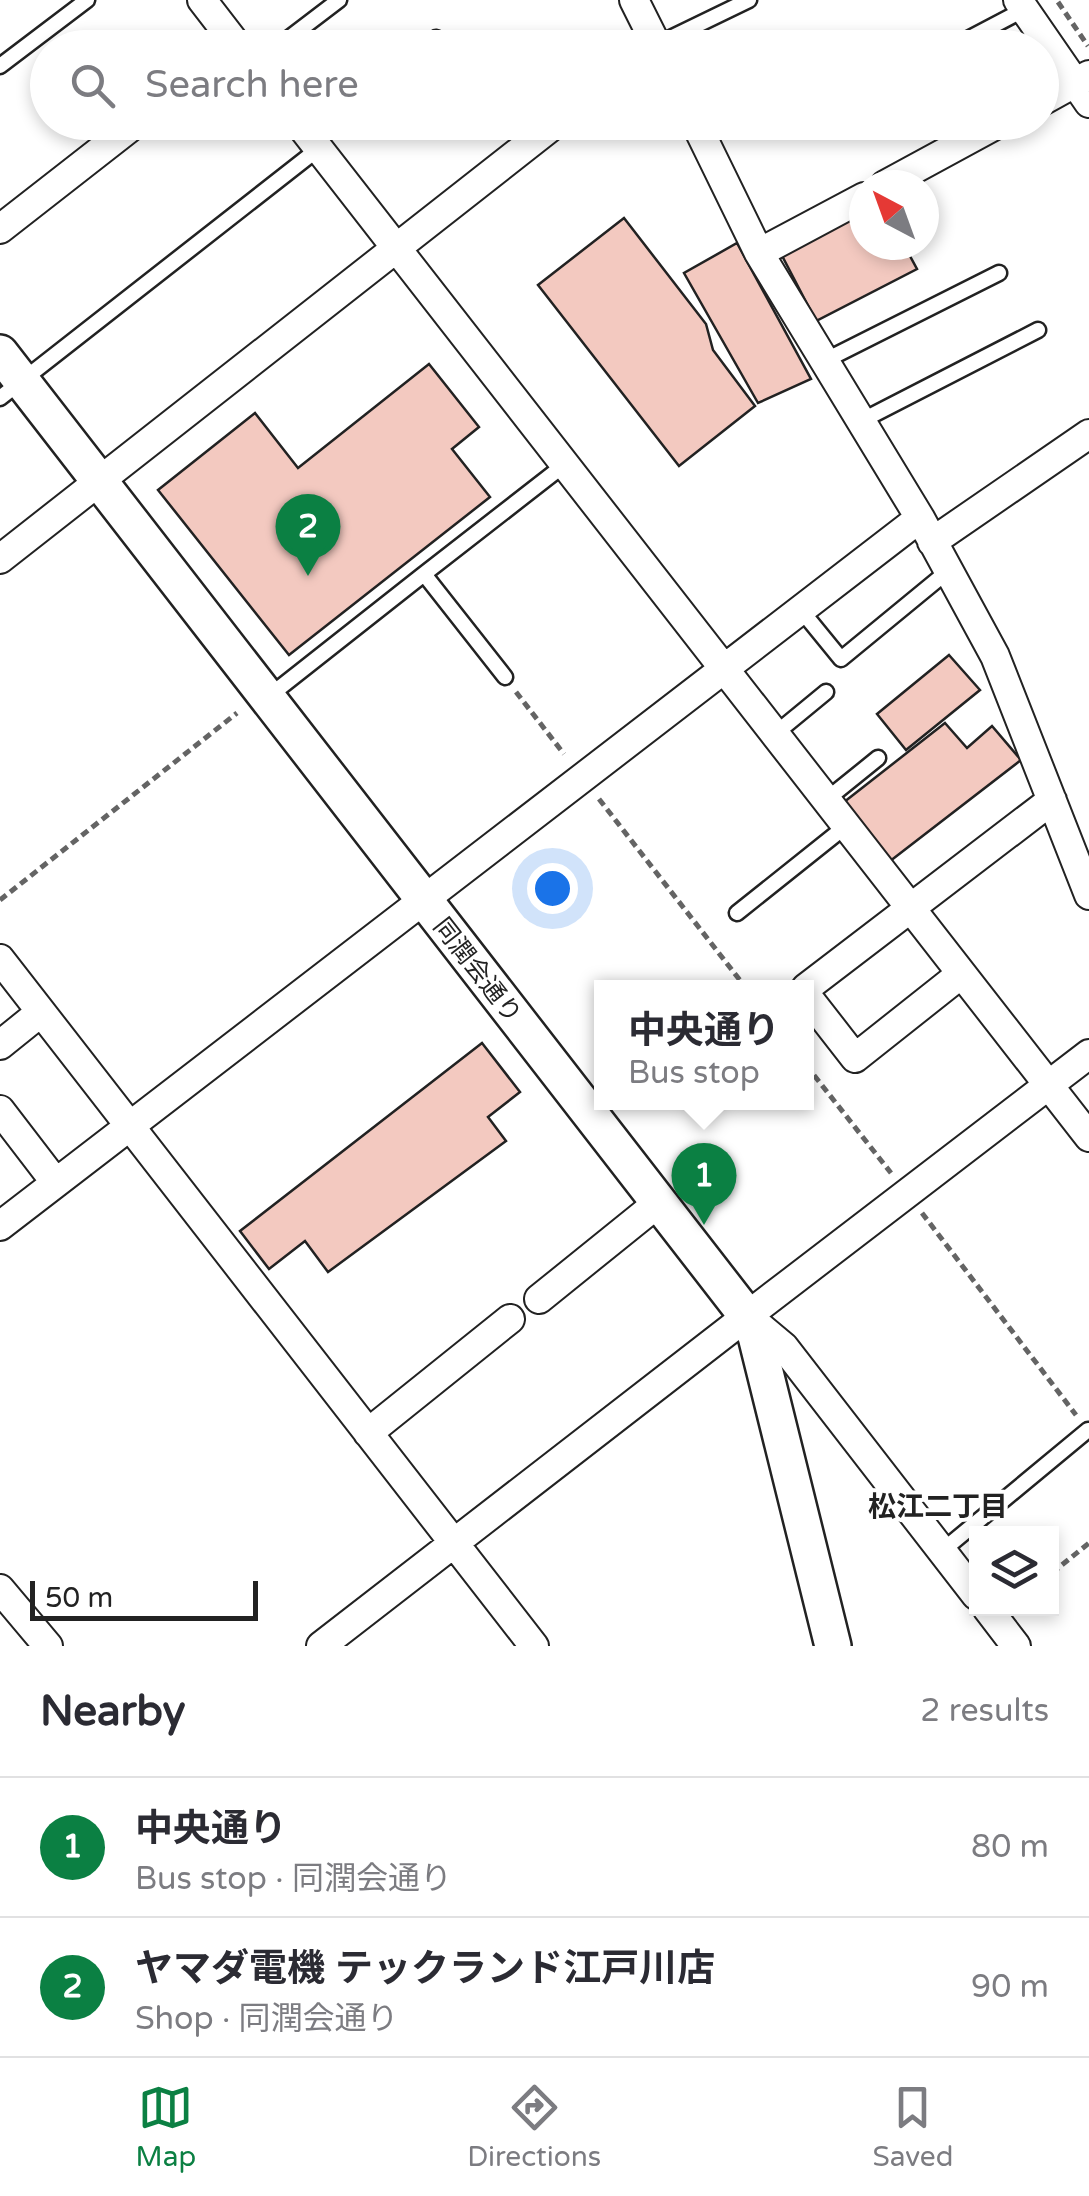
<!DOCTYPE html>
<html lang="en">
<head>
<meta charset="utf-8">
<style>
  body { margin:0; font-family:"Varela Round","Noto Sans JP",sans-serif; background:#f2f2f3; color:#2b2b33 }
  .controls { position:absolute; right:30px; bottom:30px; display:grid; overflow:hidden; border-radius:0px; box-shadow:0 5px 15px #0003 }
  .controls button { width:90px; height:90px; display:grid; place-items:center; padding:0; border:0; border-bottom:2px solid #e1e1e2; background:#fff; color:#2b2b33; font:50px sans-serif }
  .compass { position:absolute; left:849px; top:170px; width:90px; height:90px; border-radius:50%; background:#fff; box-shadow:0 5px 15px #0003; rotate:319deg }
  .scale { position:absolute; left:30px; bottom:25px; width:228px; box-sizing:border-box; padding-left:10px; border:5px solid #222; border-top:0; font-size:28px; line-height:35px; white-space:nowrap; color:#222; -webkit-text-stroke:8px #fff; paint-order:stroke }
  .you { position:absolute; left:552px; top:888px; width:35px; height:35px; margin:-25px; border:8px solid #fff; border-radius:50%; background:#1a73e8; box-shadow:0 0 0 15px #1a73e833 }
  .badge { display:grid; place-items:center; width:65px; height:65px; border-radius:50%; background:#0b8043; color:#fff; font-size:32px; font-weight:700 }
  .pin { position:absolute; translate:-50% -82px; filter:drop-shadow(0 2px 5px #0008) }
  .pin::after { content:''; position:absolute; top:52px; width:35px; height:30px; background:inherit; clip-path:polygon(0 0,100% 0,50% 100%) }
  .popup { position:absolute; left:594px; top:980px; width:220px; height:130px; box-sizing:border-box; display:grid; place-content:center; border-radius:0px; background:#fff; filter:drop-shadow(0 2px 8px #0005); font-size:32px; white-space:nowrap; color:#7c7c81 }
  .popup b { font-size:38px; color:#2b2b33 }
  .popup::after { content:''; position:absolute; left:50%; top:100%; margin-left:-20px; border:20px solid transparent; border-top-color:#fff }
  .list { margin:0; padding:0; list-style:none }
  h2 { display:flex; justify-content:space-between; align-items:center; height:130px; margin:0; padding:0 40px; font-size:42px }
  h2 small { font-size:32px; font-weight:400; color:#7c7c81 }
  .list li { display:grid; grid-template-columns:65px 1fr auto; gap:30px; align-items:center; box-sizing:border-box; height:140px; padding:0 40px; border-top:2px solid #e1e1e2 }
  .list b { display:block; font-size:38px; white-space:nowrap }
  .list p { margin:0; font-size:32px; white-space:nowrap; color:#7c7c81 }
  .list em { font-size:32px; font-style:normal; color:#7c7c81 }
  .icon { flex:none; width:55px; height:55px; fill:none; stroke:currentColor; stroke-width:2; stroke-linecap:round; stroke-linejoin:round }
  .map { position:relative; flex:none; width:1089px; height:1646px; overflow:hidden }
  .search { position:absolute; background:#fff; box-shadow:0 5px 15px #0003; left:30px; right:30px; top:30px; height:110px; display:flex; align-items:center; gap:25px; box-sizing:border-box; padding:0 35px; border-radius:55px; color:#7c7c81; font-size:38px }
  .sheet { height:410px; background:#fff }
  nav { display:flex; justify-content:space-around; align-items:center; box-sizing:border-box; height:140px; border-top:2px solid #e1e1e2; background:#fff; font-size:28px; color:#7c7c81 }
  nav a { display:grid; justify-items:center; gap:5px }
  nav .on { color:#0b8043 }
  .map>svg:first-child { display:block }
</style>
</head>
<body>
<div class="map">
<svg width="1089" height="1646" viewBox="0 0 1089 1646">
  <rect width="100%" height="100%" fill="#fff"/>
  <path fill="#f3c9c0" stroke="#222" stroke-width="2.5" d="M864,203v42h40l13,24 -101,52 -38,-73z
    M624,218l82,106 7,26 42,56 -76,60 -141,-181z
    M737,243l74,136 -53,24 -74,-130z
    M429,364l50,63 -27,22 38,48 -201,158 -131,-165 97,-77 43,55z
    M949,655l31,35 -74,60 -29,-36z
    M945,723l22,25 25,-22 29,34 -136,105 -46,-59z
    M482,1043l38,49 -32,25 18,24 -178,131 -23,-31 -36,28 -29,-38z"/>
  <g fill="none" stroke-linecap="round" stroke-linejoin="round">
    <g stroke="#222" stroke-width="19">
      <path id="service" d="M656,45l93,-45
        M276,48l63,-48
        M424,48l12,-10
        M951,48l74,-39
        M0,66l87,-66
        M309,136l17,-14
        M824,361l175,-88
        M0,398l318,-249
        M861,421l177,-91
        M801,610l40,49 107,-88
        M505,677l-81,-103 140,-109
        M268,697l156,-123
        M775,734l51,-42
        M826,800l52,-42
        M737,913l109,-87
        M942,1551l146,-121"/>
    </g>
    <g stroke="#222" stroke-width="32">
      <path id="minor" d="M202,0l37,48
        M634,0l24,48
        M1018,0l71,103
        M1042,101l47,-26
        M298,122l791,1015
        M695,122l64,131 161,265 75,138 94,239
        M885,185l116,-63
        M0,229l137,-107
        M759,253l105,-56
        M932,542l157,-108
        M0,559l557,-437
        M0,959l534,687
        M806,988l246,-188
        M806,995l49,63 106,-84
        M0,1045l41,-33
        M0,1110l56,73
        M0,1226l920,-708
        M539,1299l119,-96
        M747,1316l342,-262
        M368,1433l142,-114
        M0,1589l48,57
        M987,1608l29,38
        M321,1646l426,-330 37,31 192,248"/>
    </g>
    <g stroke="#222" stroke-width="40">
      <path id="tertiary" d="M0,353l747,963 9,20 77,310"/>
    </g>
    <path stroke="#646464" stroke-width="5" stroke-dasharray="8 5" stroke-linecap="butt" d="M1058,2l30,44
      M516,692l48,62
      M599,799l147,189
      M0,900l237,-187
      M806,1065l85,108
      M922,1213l154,202
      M1052,1573l37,-30"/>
    <use href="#service" stroke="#fff" stroke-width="14"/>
    <use href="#minor" stroke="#fff" stroke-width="28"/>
    <use href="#tertiary" stroke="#fff" stroke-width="35"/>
  </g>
  <g text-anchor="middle" stroke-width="8" stroke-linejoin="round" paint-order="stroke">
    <g font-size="25" fill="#222" stroke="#fff">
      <text transform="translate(478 970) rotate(52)" y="9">同潤会通り</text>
    </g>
    <g font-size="28" font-weight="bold" fill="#222" stroke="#fff">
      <text x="938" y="1516">松江二丁目</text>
    </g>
  </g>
</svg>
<div class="controls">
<button><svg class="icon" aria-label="layers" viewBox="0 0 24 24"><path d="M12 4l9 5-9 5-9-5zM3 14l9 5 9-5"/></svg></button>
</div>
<svg class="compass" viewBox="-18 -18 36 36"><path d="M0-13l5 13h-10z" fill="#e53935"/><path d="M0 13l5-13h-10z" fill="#7c7c81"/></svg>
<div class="scale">50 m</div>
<div class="you"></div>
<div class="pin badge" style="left:704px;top:1225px">1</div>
<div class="popup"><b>中央通り</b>Bus stop</div>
<div class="pin badge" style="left:308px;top:576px">2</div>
<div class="search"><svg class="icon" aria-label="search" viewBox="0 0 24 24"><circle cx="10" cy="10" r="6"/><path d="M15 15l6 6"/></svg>Search here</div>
</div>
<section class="sheet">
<h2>Nearby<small>2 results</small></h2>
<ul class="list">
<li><span class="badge">1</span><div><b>中央通り</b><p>Bus stop · 同潤会通り</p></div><em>80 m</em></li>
<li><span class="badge">2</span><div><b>ヤマダ電機 テックランド江戸川店</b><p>Shop · 同潤会通り</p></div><em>90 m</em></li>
</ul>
</section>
<nav>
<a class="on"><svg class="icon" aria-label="map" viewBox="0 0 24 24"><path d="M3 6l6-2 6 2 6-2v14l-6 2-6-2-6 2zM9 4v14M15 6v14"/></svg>Map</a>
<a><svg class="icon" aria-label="directions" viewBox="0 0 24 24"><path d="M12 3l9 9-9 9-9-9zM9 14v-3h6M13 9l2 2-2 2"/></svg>Directions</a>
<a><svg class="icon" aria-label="saved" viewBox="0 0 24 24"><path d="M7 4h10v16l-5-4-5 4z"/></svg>Saved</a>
</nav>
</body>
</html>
